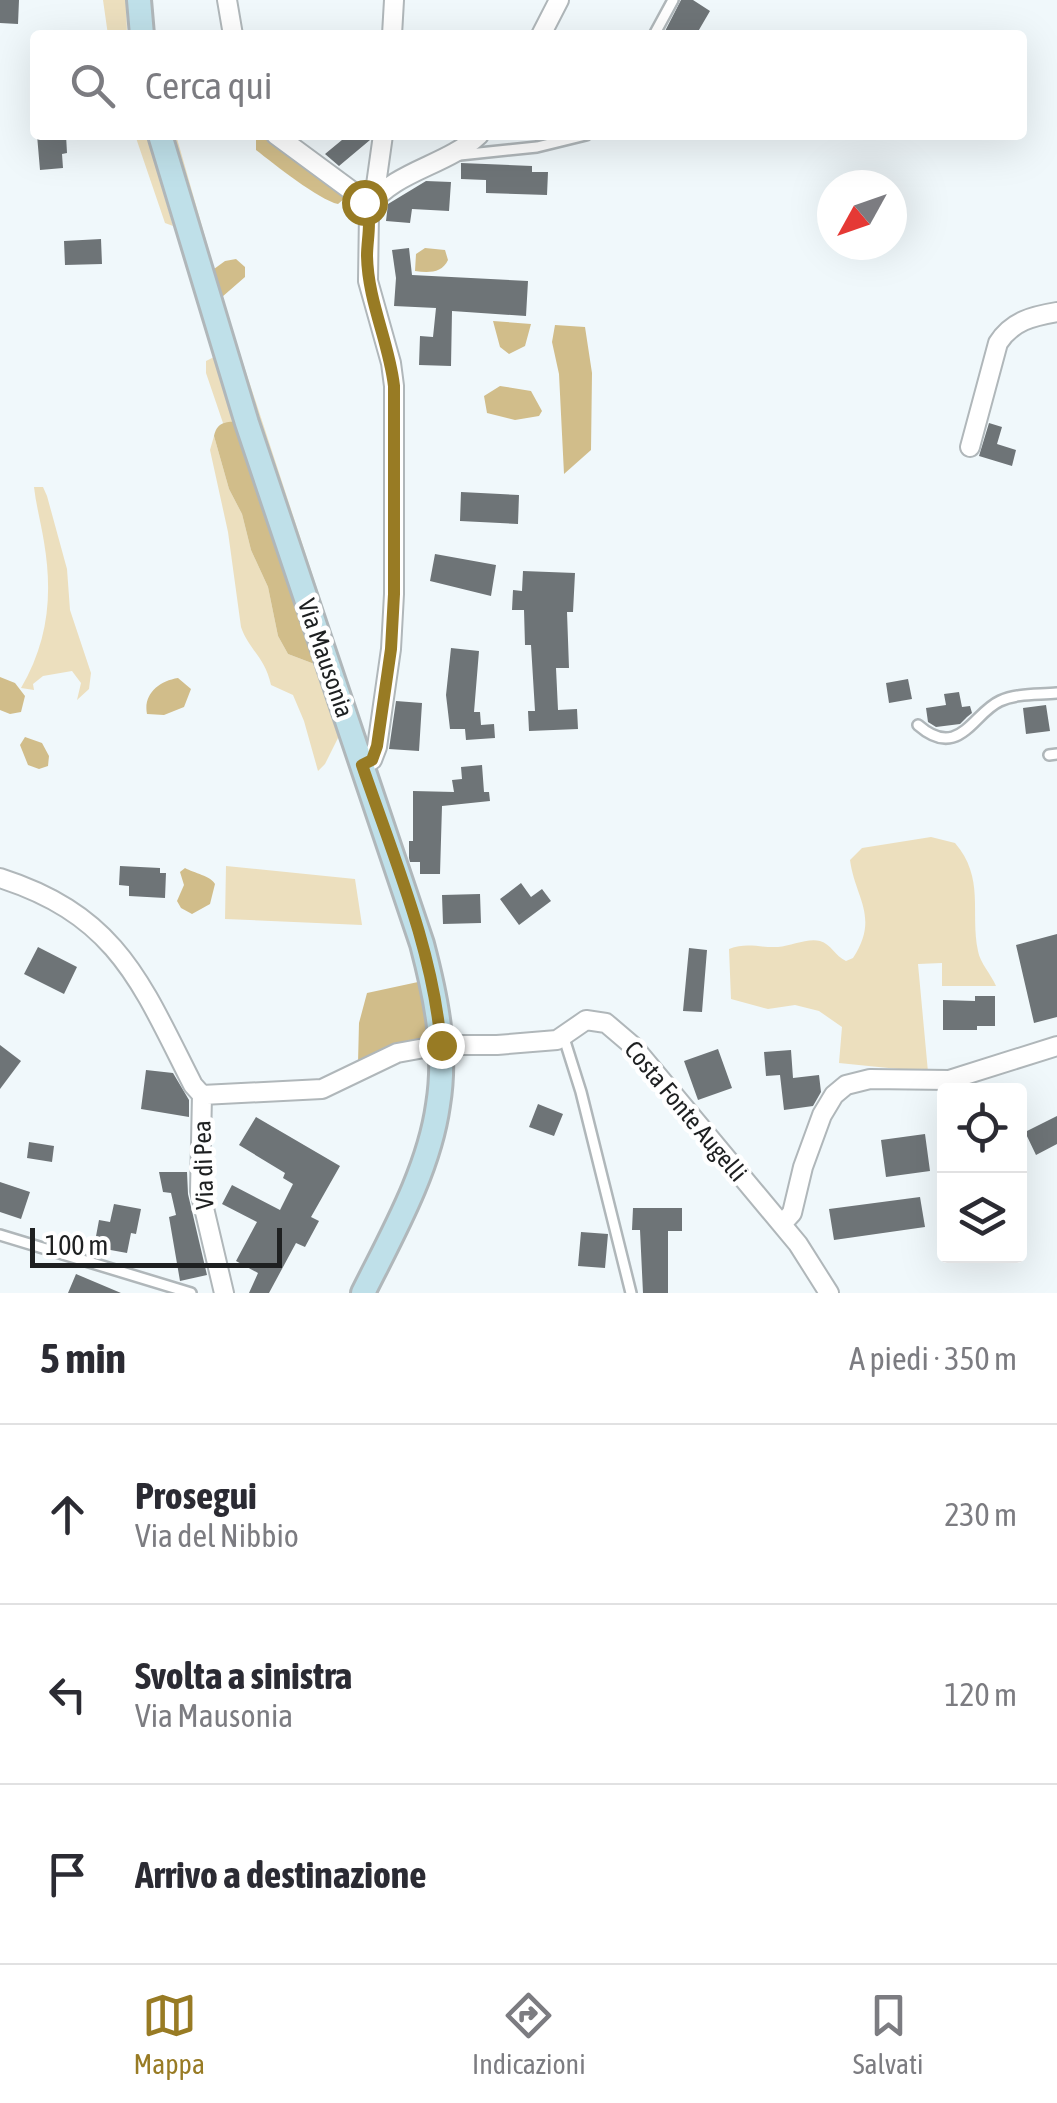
<!DOCTYPE html>
<html lang="it">
<head>
<meta charset="utf-8">
<style>
  body { margin:0; font-family:"Asap Condensed",sans-serif; background:#f7f7f7; color:#2b2b33 }
  .controls { position:absolute; right:30px; bottom:30px; display:grid; overflow:hidden; border-radius:10px; box-shadow:0 10px 40px #0002 }
  .controls button { width:90px; height:90px; display:grid; place-items:center; padding:0; border:0; border-bottom:2px solid #e1e1e2; background:#fff; color:#2b2b33; font:50px sans-serif }
  .compass { position:absolute; left:817px; top:170px; width:90px; height:90px; border-radius:50%; background:#fff; box-shadow:0 10px 40px #0002; rotate:230deg }
  .scale { position:absolute; left:30px; bottom:25px; width:252px; box-sizing:border-box; padding-left:10px; border:5px solid #1e2021; border-top:0; font-size:28px; line-height:35px; white-space:nowrap; color:#1e2021; -webkit-text-stroke:8px #fff; paint-order:stroke }
  .stop { position:absolute; width:30px; height:30px; margin:-22px; border:8px solid #987b24; border-radius:50%; background:#fff }
  .stop.end { background:#987b24; border-color:#fff; box-shadow:0 2px 10px #0008 }
  .list { margin:0; padding:0; list-style:none }
  h2 { display:flex; justify-content:space-between; align-items:center; height:130px; margin:0; padding:0 40px; font-size:42px }
  h2 small { font-size:32px; font-weight:400; color:#7c7c81 }
  .list li { display:grid; grid-template-columns:65px 1fr auto; gap:30px; align-items:center; box-sizing:border-box; height:180px; padding:0 40px; border-top:2px solid #e1e1e2 }
  .list b { display:block; font-size:38px; white-space:nowrap }
  .list p { margin:0; font-size:32px; white-space:nowrap; color:#7c7c81 }
  .list em { font-size:32px; font-style:normal; color:#7c7c81 }
  .icon { flex:none; width:55px; height:55px; fill:none; stroke:currentColor; stroke-width:2; stroke-linecap:round; stroke-linejoin:round }
  .map { position:relative; flex:none; width:1057px; height:1293px; overflow:hidden }
  .search { position:absolute; background:#fff; box-shadow:0 10px 40px #0002; left:30px; right:30px; top:30px; height:110px; display:flex; align-items:center; gap:25px; box-sizing:border-box; padding:0 35px; border-radius:10px; color:#7c7c81; font-size:38px }
  .sheet { height:670px; background:#fff }
  nav { display:flex; justify-content:space-around; align-items:center; box-sizing:border-box; height:140px; border-top:2px solid #e1e1e2; background:#fff; font-size:28px; color:#7c7c81 }
  nav a { display:grid; justify-items:center; gap:5px }
  nav .on { color:#987b24 }
  .map>svg:first-child { display:block }
</style>
</head>
<body>
<div class="map">
<svg width="1057" height="1293" viewBox="0 0 1057 1293">
  <rect width="100%" height="100%" fill="#f0f8fb"/>
  <path fill="#ecdfbe" d="M103,0h23l1,35h-19z
    M135,135h12l26,91 -8,-3z
    M172,135h4l52,182 98,299 -6,1 -93,-292z
    M216,356l21,65 -14,2 -17,-50v-12z
    M214,436l15,53 13,25 9,36 17,37 10,49 10,18 29,11 23,69 -15,30 -7,7 -14,-50 -11,-26 -22,-10c-6,-28 -22,-35 -30,-58l-13,-95 -18,-82z
    M34,487h9l4,9 20,73 3,41 21,63 -2,16 -12,11 4,-17 -9,-12 -29,5 -10,8 1,6 -13,-2c27,-46 32,-93 23,-146 -3,-19 -8,-37 -10,-55z
    M931,837l24,6c30,35 15,69 23,108 2,12 13,23 18,35h-54v-23l-24,1 10,108 -89,-9 3,-36 -23,-16 -24,-6 -27,4 -37,-10 -2,-50c18,-7 31,-1 49,-2 13,-1 29,-9 42,-6 11,3 15,15 26,20l7,-3c27,-41 2,-60 -3,-98l12,-12z
    M226,866l129,13 7,46 -137,-6z"/>
  <path fill="#d1bd8a" d="M256,135h8l81,63 -7,6c-19,-4 -64,-40 -82,-54z
    M425,248l20,2 3,10c-6,13 -19,13 -33,11l1,-17z
    M236,259l9,8v10l-23,20 -8,-28 11,-8z
    M493,321l38,3 -6,22 -16,8 -9,-7z
    M555,325l30,2 7,46 -1,77 -27,24 -5,-100 -7,-32z
    M500,386l31,5 11,20 -3,5 -24,4 -28,-7 -3,-17z
    M237,421l80,244 -29,-11 -10,-18 -10,-49 -17,-37 -9,-36 -13,-25 -15,-53c3,-13 10,-14 23,-15z
    M0,677l15,6 10,13 -4,16 -11,2 -10,-4z
    M178,678l13,11 -7,18 -20,8 -17,-1c-4,-20 12,-33 31,-36z
    M25,737l17,6 7,13 -1,10 -9,3 -11,-4 -8,-20z
    M185,868c9,5 26,8 30,16l-5,20 -18,10 -11,-6 -4,-7 7,-16 -4,-13z
    M418,982l9,39 -1,21 -68,21 1,-40 8,-30z"/>
  <path fill="#6e7477" d="M0,0h19l-1,24 -18,-1z
    M681,0h12l17,11 -14,24h-33z
    M37,135h29l1,18 -5,1 1,14 -23,2z
    M348,135h22v5l-31,26 -14,-12z
    M461,163l71,3v6h16l-1,23 -61,-2v-13l-25,-1z
    M426,181l25,1 -2,29 -37,-2 -2,14 -24,-2 2,-17z
    M101,239l1,25 -37,1 -1,-24z
    M409,248l3,27 116,6 -2,35 -74,-5 -1,55 -32,-1 1,-29 13,1 3,-29 -42,-2 2,-28 -4,-28z
    M989,423l13,4 -5,17 19,6 -4,16 -33,-10z
    M461,492l58,3 -1,29 -58,-3z
    M435,554l61,11 -5,31 -61,-15z
    M523,571l52,2 -2,39h-6l2,56h-13l2,42 19,-1 1,20 -49,2 -1,-20h7l-4,-66h-6l-1,-35h-12l1,-20 9,1z
    M451,648l28,3 -5,61h6l1,13 13,-1 1,14 -29,2 -1,-11h-15l-4,-34z
    M908,679l4,20 -23,4 -3,-20z
    M959,692l3,15 8,-1 2,7 -5,4 -7,7 -24,3 -8,-5 -2,-14 20,-3 -2,-11z
    M396,701l26,2 -3,48 -30,-2z
    M1046,705l4,26 -24,3 -3,-26z
    M482,765l2,27h5l1,9 -48,5 -2,68h-20v-12h-10l-1,-4v-17h4v-50l41,1 -2,-12 10,-1 -1,-12z
    M120,866l40,2v5h6l-1,25 -36,-2v-10l-10,-1z
    M521,883l10,14 11,-8 9,12 -32,24 -19,-26z
    M480,894l1,29 -38,1 -1,-29z
    M1057,934v83l-23,6 -18,-78z
    M38,947l39,20 -13,27 -40,-20z
    M689,948l18,2 -5,62 -19,-1z
    M975,996h20v30h-18v4h-34v-30l32,1z
    M0,1045l21,16 -21,28z
    M718,1049l14,39 -34,12 -14,-39z
    M791,1050l2,28 26,-3 2,17 -8,14 -29,4 -4,-35 -14,1 -2,-24z
    M146,1070l27,3 16,27v17l-48,-8z
    M538,1104l25,10 -9,22 -25,-9z
    M1057,1116v28l-21,11 -11,-23z
    M256,1117l84,49 -29,51 8,4 -14,26 -9,-4 -27,50h-20l9,-20 -22,-12 21,-39 -35,-18 10,-19 48,25 13,-26 -10,-6 2,-5 -46,-28z
    M925,1134l5,37 -44,6 -5,-37z
    M29,1142l25,4 -2,16 -25,-4z
    M159,1172h28l1,22 19,81 -27,6 -11,-64 7,-2 -5,-22 -8,-1z
    M0,1182l30,10 -9,27 -21,-7z
    M920,1197l5,30 -91,13 -5,-31z
    M114,1204l27,5 -5,25 -5,-1 -4,20 -33,-6 5,-27 11,2z
    M633,1208h49v23h-14v62h-25l-3,-63h-8z
    M581,1232l27,2 -3,34 -27,-2z
    M76,1274l45,19h-53z"/>
  <g fill="none" stroke-linecap="round" stroke-linejoin="round">
    <g stroke="#b0b7ba" stroke-width="14">
      <path id="service" d="M654,35l19,-35
        M460,155l77,-8 49,-12
        M918,725c41,36 55,-12 82,-24 17,-8 39,-6 57,-8
        M1049,755l8,-1
        M564,1038l17,54 50,201
        M0,1235l191,58"/>
    </g>
    <g stroke="#b0b7ba" stroke-width="22">
      <path id="minor" d="M227,0l6,35
        M392,35l2,-35
        M541,35l18,-35
        M276,135l84,62 9,16 -1,68 23,82 3,23v208l-3,55 -14,98 -5,13 -10,5
        M374,199l9,-64
        M367,208c30,-39 78,-41 112,-73
        M970,447l28,-104c14,-22 35,-27 59,-31
        M0,878c118,38 141,105 193,207l9,10 120,-6 75,-36 44,-8h56l60,-5 29,-20 20,3 27,23 165,198 31,49
        M202,1095l-2,96 24,102
        M782,1224l10,-11 11,-46 19,-52 12,-20 12,-10 24,-6 79,1 108,-34"/>
    </g>
    <g stroke="#b0b7ba" stroke-width="28">
      <path id="secondary" d="M139,0l3,35
        M160,135l87,288 175,521c14,53 25,106 16,161 -9,65 -46,130 -75,188"/>
    </g>
    <use href="#service" stroke="#fff" stroke-width="9"/>
    <use href="#minor" stroke="#fff" stroke-width="18"/>
    <use href="#secondary" stroke="#bfe0e9" stroke-width="22"/>
  </g>
  <g fill="none" stroke-linecap="round" stroke-linejoin="round">
    <path stroke="#987b24" stroke-width="12" d="M364,202c9,18 3,35 3,54 1,46 22,86 27,130v208l-3,55 -14,97 -5,14 -10,5c31,91 71,184 79,280"/>
  </g>
  <g text-anchor="middle" stroke-width="9" stroke-linejoin="round" paint-order="stroke">
    <g font-size="25" fill="#1e2021" stroke="#fff">
      <text transform="translate(326 658) rotate(71)" y="9">Via Mausonia</text>
      <text transform="translate(686 1111) rotate(50)" y="9">Costa Fonte Augelli</text>
      <text transform="translate(203 1165) rotate(-92)" y="9">Via di Pea</text>
    </g>
  </g>
</svg>
<div class="controls">
<button><svg class="icon" aria-label="locate" viewBox="0 0 24 24"><circle cx="12" cy="12" r="6"/><path d="M12 2v4M12 18v4M2 12h4M18 12h4"/></svg></button>
<button><svg class="icon" aria-label="layers" viewBox="0 0 24 24"><path d="M12 4l9 5-9 5-9-5zM3 14l9 5 9-5"/></svg></button>
</div>
<svg class="compass" viewBox="-18 -18 36 36"><path d="M0-13l5 13h-10z" fill="#e53935"/><path d="M0 13l5-13h-10z" fill="#7c7c81"/></svg>
<div class="scale">100 m</div>
<div class="stop" style="left:364px;top:202px"></div>
<div class="stop end" style="left:441px;top:1045px"></div>
<div class="search"><svg class="icon" aria-label="search" viewBox="0 0 24 24"><circle cx="10" cy="10" r="6"/><path d="M15 15l6 6"/></svg>Cerca qui</div>
</div>
<section class="sheet">
<h2>5 min<small>A piedi · 350 m</small></h2>
<ul class="list">
<li><svg class="icon" aria-label="ahead" viewBox="0 0 24 24"><path d="M12 20V5M6 11l6-6 6 6"/></svg><div><b>Prosegui</b><p>Via del Nibbio</p></div><em>230 m</em></li>
<li><svg class="icon" aria-label="left" viewBox="0 0 24 24"><path d="M17 20v-9H6M10 6l-5 5 5 5"/></svg><div><b>Svolta a sinistra</b><p>Via Mausonia</p></div><em>120 m</em></li>
<li><svg class="icon" aria-label="arrive" viewBox="0 0 24 24"><path d="M6 21V4h12l-3 4 3 4H6"/></svg><div><b>Arrivo a destinazione</b></div></li>
</ul>
</section>
<nav>
<a class="on"><svg class="icon" aria-label="map" viewBox="0 0 24 24"><path d="M3 6l6-2 6 2 6-2v14l-6 2-6-2-6 2zM9 4v14M15 6v14"/></svg>Mappa</a>
<a><svg class="icon" aria-label="directions" viewBox="0 0 24 24"><path d="M12 3l9 9-9 9-9-9zM9 14v-3h6M13 9l2 2-2 2"/></svg>Indicazioni</a>
<a><svg class="icon" aria-label="saved" viewBox="0 0 24 24"><path d="M7 4h10v16l-5-4-5 4z"/></svg>Salvati</a>
</nav>
</body>
</html>
